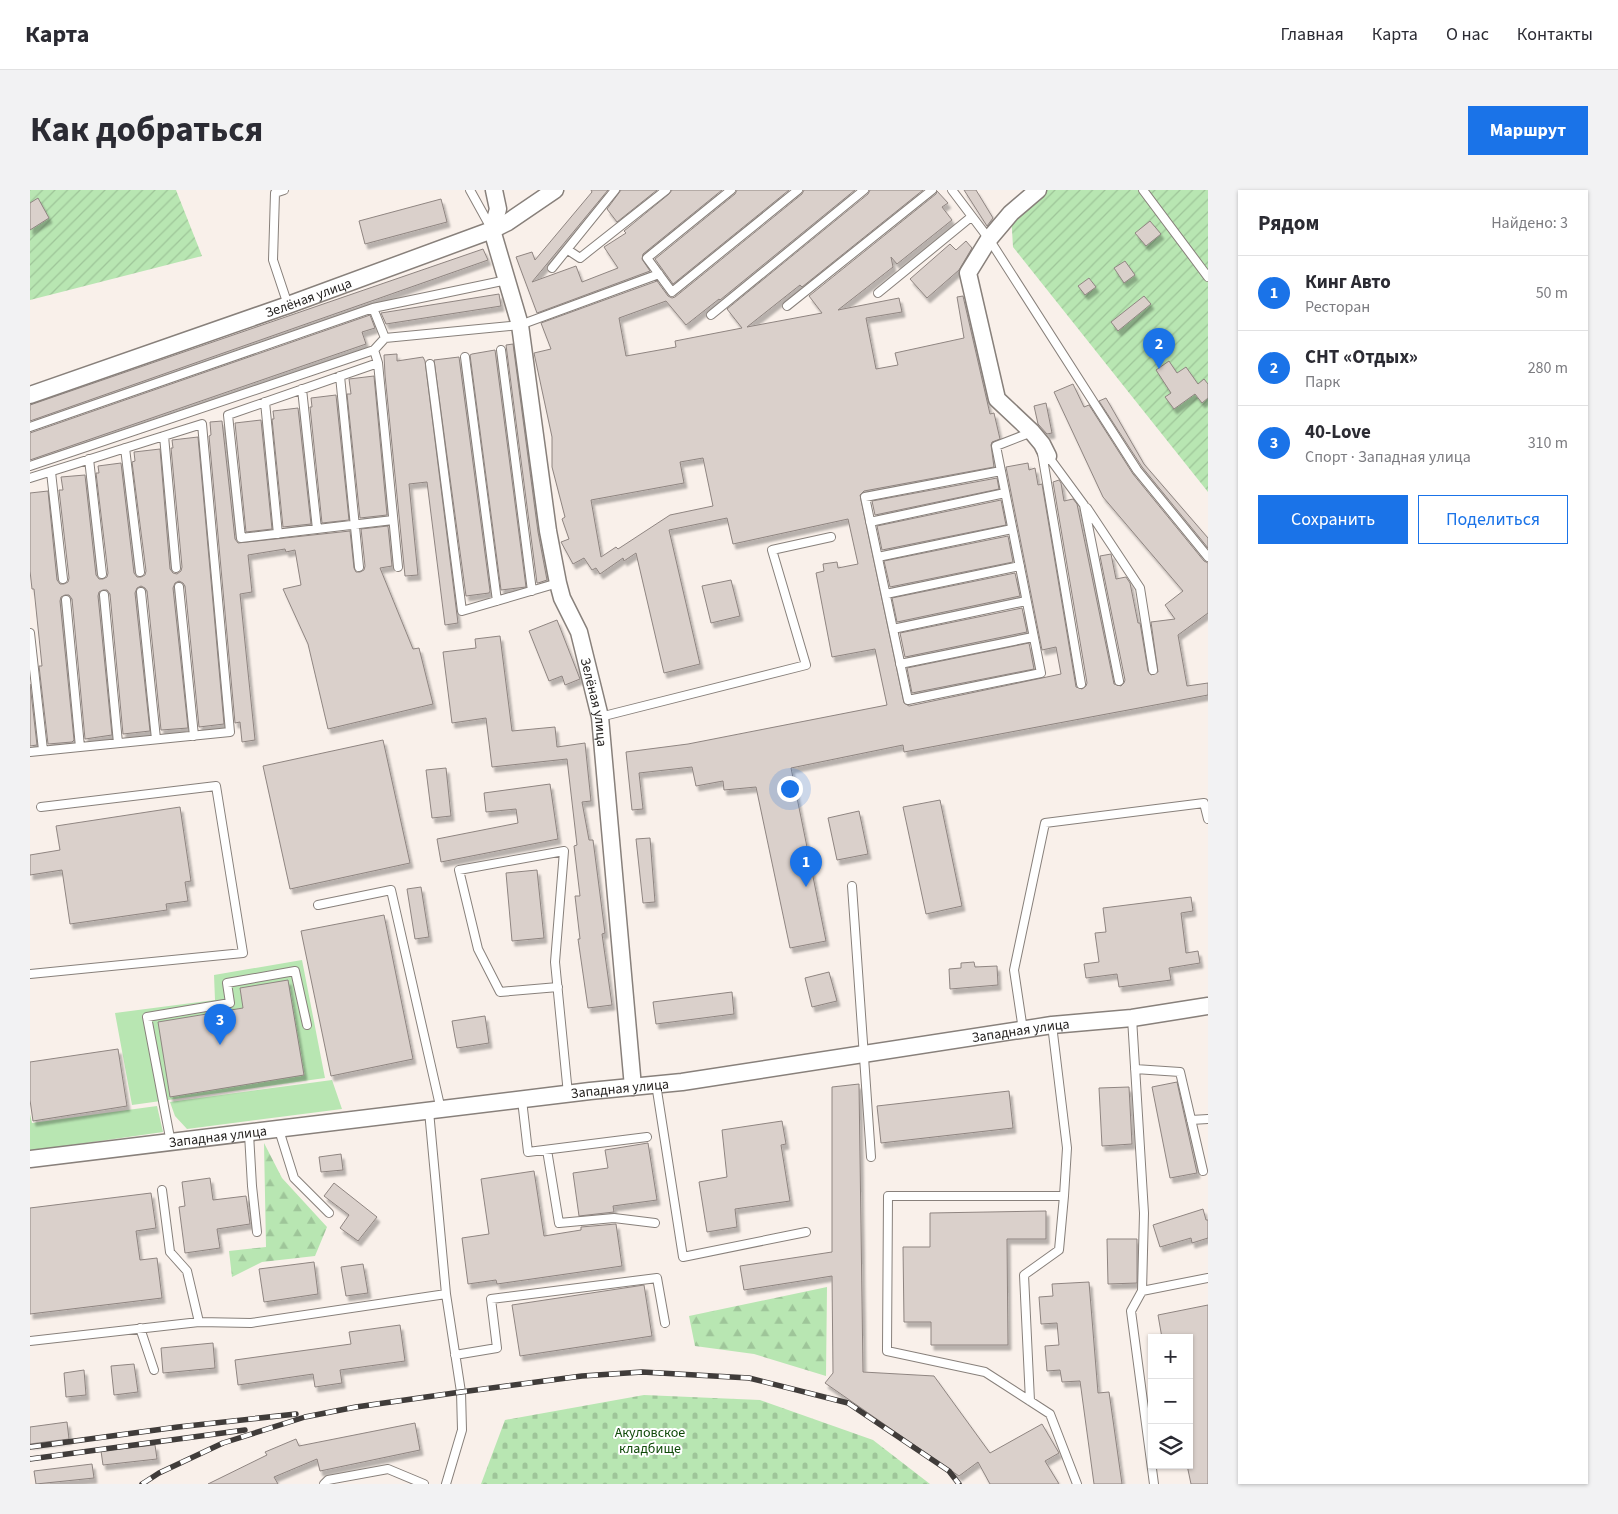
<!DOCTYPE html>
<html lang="ru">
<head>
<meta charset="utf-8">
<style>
  body { margin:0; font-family:"Source Sans 3",sans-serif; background:#f2f2f3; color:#2b2b33 }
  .controls { position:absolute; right:15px; bottom:15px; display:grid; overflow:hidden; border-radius:0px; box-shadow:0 1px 4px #0004 }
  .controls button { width:45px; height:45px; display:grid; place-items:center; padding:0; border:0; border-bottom:1px solid #e1e1e2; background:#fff; color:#2b2b33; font:25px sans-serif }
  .you { position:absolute; left:759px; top:598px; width:18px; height:18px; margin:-12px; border:4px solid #fff; border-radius:50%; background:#1a73e8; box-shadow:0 0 0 8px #1a73e833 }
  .badge { display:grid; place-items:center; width:32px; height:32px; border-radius:50%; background:#1a73e8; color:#fff; font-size:16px; font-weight:700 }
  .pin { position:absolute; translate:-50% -41px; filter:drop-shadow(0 1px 2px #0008) }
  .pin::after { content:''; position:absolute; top:26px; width:18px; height:15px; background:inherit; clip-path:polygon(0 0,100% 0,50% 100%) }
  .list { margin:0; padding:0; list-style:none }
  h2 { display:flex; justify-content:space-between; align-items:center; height:65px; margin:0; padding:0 20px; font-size:21px }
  h2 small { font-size:16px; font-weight:400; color:#7c7c81 }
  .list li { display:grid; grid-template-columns:32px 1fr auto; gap:15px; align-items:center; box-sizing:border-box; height:75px; padding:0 20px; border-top:1px solid #e1e1e2 }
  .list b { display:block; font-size:19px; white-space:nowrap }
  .list p { margin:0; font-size:16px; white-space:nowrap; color:#7c7c81 }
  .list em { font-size:16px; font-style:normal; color:#7c7c81 }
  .actions { display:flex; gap:10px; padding:15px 20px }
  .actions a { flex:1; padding:11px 0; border:1px solid #1a73e8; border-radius:0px; text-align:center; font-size:18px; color:#1a73e8 }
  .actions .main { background:#1a73e8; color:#fff }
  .icon { flex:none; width:28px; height:28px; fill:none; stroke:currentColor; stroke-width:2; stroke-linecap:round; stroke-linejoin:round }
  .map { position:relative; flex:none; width:1178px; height:1294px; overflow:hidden; border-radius:0px }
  header { display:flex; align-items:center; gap:30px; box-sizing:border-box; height:70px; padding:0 25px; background:#fff; border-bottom:1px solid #e1e1e2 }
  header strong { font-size:24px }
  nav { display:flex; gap:28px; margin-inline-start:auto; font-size:18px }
  .intro { display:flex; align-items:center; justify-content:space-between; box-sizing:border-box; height:120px; padding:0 30px }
  h1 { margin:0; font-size:35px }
  .button { padding:12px 22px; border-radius:0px; background:#1a73e8; color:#fff; font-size:18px; font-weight:700 }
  main { display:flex; gap:30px; padding:0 30px }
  aside { flex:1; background:#fff; border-radius:0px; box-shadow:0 1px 4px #0004 }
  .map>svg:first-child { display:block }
</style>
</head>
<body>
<header>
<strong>Карта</strong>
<nav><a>Главная</a><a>Карта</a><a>О нас</a><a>Контакты</a></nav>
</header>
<div class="intro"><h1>Как добраться</h1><a class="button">Маршрут</a></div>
<main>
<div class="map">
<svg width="1178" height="1294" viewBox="0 0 1178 1294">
  <defs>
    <pattern id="forest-firs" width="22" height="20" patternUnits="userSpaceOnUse" patternTransform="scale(1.25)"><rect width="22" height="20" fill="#b8e6b2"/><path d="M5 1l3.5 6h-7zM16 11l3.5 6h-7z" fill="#9ec599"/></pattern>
    <pattern id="cemetery-stones" width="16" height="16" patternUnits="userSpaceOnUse" patternTransform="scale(1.25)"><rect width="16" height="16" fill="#b8e6b2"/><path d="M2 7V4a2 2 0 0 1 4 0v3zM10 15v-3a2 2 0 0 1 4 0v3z" fill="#9ec599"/></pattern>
    <pattern id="garden-furrows" width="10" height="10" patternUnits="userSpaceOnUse" patternTransform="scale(1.25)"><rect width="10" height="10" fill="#b8e6b2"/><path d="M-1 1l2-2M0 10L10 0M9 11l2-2" fill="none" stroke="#9ec599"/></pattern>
    <filter id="shadow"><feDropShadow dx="3" dy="5" stdDeviation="1" flood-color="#0004"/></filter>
  </defs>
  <rect width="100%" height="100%" fill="#f9f0ea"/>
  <path fill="#b8e6b2" d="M272,770l23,118 -193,27 -17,-92 100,-13 -1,-25z
    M302,890l10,29 -155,20 -12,-13 -5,-14z
    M127,916l6,26 -133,19v-37l2,9z"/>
  <path fill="url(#forest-firs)" d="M234,953l18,35 45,49 -12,29 -53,6 -30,15 -3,-26 37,-4z
    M797,1097l-1,89 -72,-22 -59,-8 -6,-30z"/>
  <path fill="url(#cemetery-stones)" d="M614,1205l116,5 113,40 57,44h-449l24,-64z"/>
  <path fill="url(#garden-furrows)" d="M0,0h146l26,66 -172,44z
    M1010,0h168v302l-195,-245 -2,-34z"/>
  <path fill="#dad0cb" stroke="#8f8581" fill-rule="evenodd" filter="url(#shadow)" d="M561,0h17l-76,92 44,-16 6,16 36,-14 -14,-21 22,-14 -2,-2 45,-37 3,-4h50l-79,64 -1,5 8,12 -113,42 -21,-56 16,-5 3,8 57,-68z
    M591,0h36l-40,32 -10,-13z
    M707,0h52l-116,94 -18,-25 80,-65z
    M774,0h51l-135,110 -1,-1 -33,26 -20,-24 -47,17 7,38 50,-9 -1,-6 67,-13 -15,-19 141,-115 2,-4h53l-121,97 -2,-2 -53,42 75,-14 -13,-17 127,-102 1,-3 11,12 -6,4 10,13 -55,44 -6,-7 2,10 -55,43 61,-12 3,14 -36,6 10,51 22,-4 -3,-12 69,-15 -7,-41 6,-1 27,118 4,-1 6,26 -8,3 -1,3 3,22 -130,24 -4,4 44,208 5,3 152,-32 -5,-27 -14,3 -36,-183 22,-4 1,7 6,-2 3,17 4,-1 34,203 6,2 4,-3 1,-3 -34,-201 6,-2 2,3 3,18 9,-2 4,5 37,180 7,2 3,-3 1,-3 -25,-124 11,-2 5,25 10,-2 4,6 8,40h2l8,48 3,4 7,-3 -7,-50 24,-3 -10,-14 18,-14 -80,-94 -49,-105 19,-8 11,23 5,-2 44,69 71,87 4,2v50l-30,22 9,51 21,-3v12l-304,57 -1,-7 -112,23 35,173 -36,7 -34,-161 -32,3 -1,-9 -27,5 -4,-19 -53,6 4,36 -11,1 -6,-58 62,-8 199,-39 -12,-56 -43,8 -16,-84 8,-2 -1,-7 14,-2 1,6 20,-4 -10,-45 -115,25 -6,-26 -58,12 31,134 -36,9 -28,-120 -12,8 -1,-3 -23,16 -4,-6 -4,2 -8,-12 -11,6 -12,-22 8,-3 -7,-20 3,-2 -13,-50v-30l-18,-84 17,-4 -10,-26 116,-42 11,15 4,2 3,-1 127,-103zM673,268l10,48 -43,9 -52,34 -2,-2 -15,10 -10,-57 93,-17 -4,-21z
    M934,0h12l17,28 -6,8z
    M8,8l11,20 -19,12v-27z
    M411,9l6,23 -82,22 -6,-23z
    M1120,31l11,13 -15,12 -11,-13z
    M936,51l6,7 -13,22 -32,28 -17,-19 40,-35 6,6z
    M453,59l5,11 -458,161v-16z
    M1095,71l10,14 -11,8 -10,-15z
    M1059,88l7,9 -11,8 -7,-9z
    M469,104l2,12 -115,18 -5,-11z
    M1114,106l7,8 -33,27 -7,-9z
    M340,125l5,13 -13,4 4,12 -336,116v-27z
    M483,154l25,188 9,48 -9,3h-1l-31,-238z
    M465,160l31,237 -25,3 -31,-235 2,-1z
    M367,164v7l26,-4 2,4 33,262 -13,2 -18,-143 -18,2 9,91 -13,1 -20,-201 -1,-20z
    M429,167l31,234 -1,2 -23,3 -32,-236z
    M1139,171l8,12 9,-6 12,17 6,-5 4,5v14l-6,5 -7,-9 -21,15 -9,-12 6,-4 -15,-23z
    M344,186l13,139 -27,3 -13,-124h4l-2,-15z
    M306,205l13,125 -27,3 -12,-116h2l-1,-9z
    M1076,208l38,66 64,74v10l-66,-81 -43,-66z
    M1016,213l6,30 -5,1 -9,-10 -4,-18z
    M268,218l13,116 -28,3 -11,-108h2l-1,-8z
    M231,230l11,109 -26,3 -11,-109z
    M192,231l13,118 3,4 112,-12 4,37 2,4h4l4,-2 1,-4 -4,-37 27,-3 4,40 -12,2 33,81 6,-1 14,56 -105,25 -20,-85 -25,-55 18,-4 -6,-35 -9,2 -1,-3 -37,6 4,37 -12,2 15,146 -13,2 -2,-20 -5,1 -26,-287 2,-1 -1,-13z
    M168,247l26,287 -25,3 -14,-141 -2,-3 -4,-2 -4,2 -2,5 15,140 -27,2 -14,-139 -2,-3 -4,-2 -4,2 -2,5 15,138 -27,3 -13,-140 -3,-4h-4l-4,2 -1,4 14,139 -27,4 -13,-140 -3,-4h-4l-4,2 -1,4 14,139 -2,2 -24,2 -9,-78h3l-8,-77h-2l-2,-18v-78l18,-2 9,89 3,4h4l4,-2 1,-4 -10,-88h4l-2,-13 24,-2 11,100 3,4h4l4,-2 1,-4 -12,-100h3l-1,-7 23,-3 13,110 3,4h4l4,-2 1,-4 -14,-109 3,-1 -1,-9 26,-3 10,120 3,4 4,1 4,-3 1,-4 -11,-119h2l-1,-8z
    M967,288l2,11 -124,26 -3,-14z
    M971,310l5,25 -124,25 -5,-24z
    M978,346l5,26 -123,25 -6,-26z
    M985,383l5,23 -123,26 -5,-24z
    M701,390l9,36 -29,7 -9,-37z
    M992,418l5,24 -122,25 -5,-24z
    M527,430l23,59 -15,6 -3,-9 -13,5 -20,-50z
    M470,446l12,95 43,-4 2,20 28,-4 6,58 -9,1 7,38h4l12,93 -3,1 10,71 -24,3 -10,-69h2l-5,-43h5l-6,-50 3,-1 -10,-86 -75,8 -6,-49 -34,5 -9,-71 33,-4 -1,-9z
    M999,453l5,26 -122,24 -5,-25z
    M0,494l7,61 -7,1z
    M353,550l27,123 -120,26 -27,-123z
    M416,578l5,48 -19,2 -6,-48z
    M520,594l8,55 -117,23 -4,-23 81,-16 -2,-14 -30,3 -2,-19z
    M910,610l22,106 -36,8 -23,-107z
    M150,617l11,74 -6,1 3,19 -22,3 1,6 -97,14 -8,-54 -32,5v-20l30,-5 -4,-24z
    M829,621l9,43 -31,6 -9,-42z
    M620,648l5,64 -12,1 -7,-64z
    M507,680l7,68 -32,3 -6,-68z
    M391,697l8,50 -14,2 -8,-50z
    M1161,707l2,14 -12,2 5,40 12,-2 2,12 -31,5 2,12 -52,7 -2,-13 -31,4 -2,-14 15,-2 -4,-29 11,-1 -3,-24z
    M354,725l29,144 -82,17 -30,-145z
    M944,772l1,5 22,-1 1,19 -48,4 -1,-20 12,-1v-5z
    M799,782l8,29 -25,6 -7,-29z
    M258,790l16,95 -134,22 -12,-75 85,-14 -3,-20z
    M702,802l2,22 -78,10 -3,-22z
    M455,826l4,27 -32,5 -5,-27z
    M88,859l9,57 -94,15 -3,-21v-38z
    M1147,892l20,91 -27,5 -18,-91z
    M829,894l4,288 71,4 56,77 52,-29 17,29 -14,8 14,23h-69l-12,-22 -19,14 -134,-93 8,-10 -1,-97 -88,14 -4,-24 92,-14v-165z
    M1099,897l3,57 -30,2 -3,-58z
    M979,901l4,37 -132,15 -4,-37z
    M752,931l4,23 -5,1 9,56 -55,8 2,18 -30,5 -8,-50 28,-5 -5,-47z
    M618,953l9,57 -44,6 1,6 -35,4 -6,-43 35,-5 -3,-18z
    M311,964l2,16 -22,2 -2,-15z
    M504,981l10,65 37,-6v-3l35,-3 6,42 -125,18 -1,-4 -28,4 -6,-46 27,-4 -8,-55z
    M180,988l3,22 33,-4 4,28 -33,5 3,19 -35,5 -6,-46 6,-1 -3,-24z
    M304,993l43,34 -19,24 -18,-13 9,-13 -25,-19z
    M121,1003l5,35 -20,3 4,29 17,-2 5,40 -132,16v-106z
    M1173,1019l3,11h2v18l-16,5 -1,-5 -31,9 -7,-22z
    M1016,1021v28h-39l1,106h-77v-23h-27l-1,-75h27v-34z
    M1077,1049h30v44l-29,1z
    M284,1072l4,32 -54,8 -5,-33z
    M333,1074l5,29 -22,3 -5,-29z
    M1059,1092l9,111 11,-1 13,92h-28l-14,-103 -18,1 -2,-12 -13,1 -2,-25 14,-1 -2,-22 -16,1 -2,-27 14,-1 -1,-12z
    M614,1095l8,51 -132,20 -8,-51z
    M1178,1115v179h-17l-4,-19h2v-127h-27l-4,-23z
    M370,1135l5,36 -65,9 2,13 -27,4 -2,-13 -75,11 -3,-25 116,-16 -2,-12z
    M183,1153l2,25 -52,5 -2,-25z
    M104,1174l4,28 -24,3 -3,-29z
    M54,1180l2,25 -20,2 -2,-24z
    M37,1232l2,17 -39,5v-17z
    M385,1233l5,27 -100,21 -3,-12 -43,18 4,7h-70l59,-29 -2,-3 31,-13 3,7z
    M125,1255l2,14 -54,6 -2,-14z
    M62,1274l2,14 -58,6 -2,-13z"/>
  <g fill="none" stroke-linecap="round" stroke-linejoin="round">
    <g stroke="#88807b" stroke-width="10">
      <path id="lane" d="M254,0l-9,3 -2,67 15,45
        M440,0l21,38
        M701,0l-84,68 25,34 126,-102
        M922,0l37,49 148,231 71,87
        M1113,0l65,87
        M538,60l12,8 86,-68
        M522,78l63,-78
        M848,103l93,-76
        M757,116l145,-116
        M343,118l12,30
        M681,125l153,-125
        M355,148l135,-13 139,-51
        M355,148l-11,12 4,13 20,204
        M471,160l31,241
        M435,167l32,244
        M348,173l-150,52 13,123 152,-18
        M400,174l32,247 96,-28
        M310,186l19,191
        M272,199l15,140
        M235,212l13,132
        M0,237l343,-119 134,-28
        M134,246l12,132
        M95,258l15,124
        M1012,263l39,231
        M1018,266l36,49 35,176
        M59,269l13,115
        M0,276l344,-116
        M971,281l-136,26 43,203 133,-27 -45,-227 36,-14
        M21,282l12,107
        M0,288l172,-54 28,308 -200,20
        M1057,318l53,80 13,82
        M840,332l135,-29
        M848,367l134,-28
        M149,397l15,149
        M111,402l15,147
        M856,404l134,-28
        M74,405l14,148
        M36,410l14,147
        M863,439l133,-28
        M0,443l13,117
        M870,474l133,-27
        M570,527l206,-52 -34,-115 59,-13
        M822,696l19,271
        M288,715l73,-15 50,220
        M0,784l213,-21 -27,-167 -175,21
        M528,797l-58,5 -22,-43 -19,-79 105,-19 -9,111 13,132
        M1102,828l12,195 -2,78 -11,20 23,173
        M1022,835l15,123 -3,48h-176l-1,155 98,21 65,42 27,70
        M993,840l-9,-60 31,-147 159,-20 4,16
        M1105,879l45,3 23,99
        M626,894l27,173 123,-25
        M492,910l6,52 119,-15
        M399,921l17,183 15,98 1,38 -16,54
        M1161,930l17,-1
        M249,940l15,48 35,35
        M219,944l3,52 5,46
        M141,953l-24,-126 83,-14 -3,-20 68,-12 12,54
        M517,960l12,73 55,-5 41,5
        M132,1000l8,62 17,19 12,51 52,1 195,-29
        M1112,1101l66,-13
        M110,1138l14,42
        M0,1151l169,-19
        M425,1165l42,-7 -6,-49 166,-21 8,45
        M1000,1211l-6,-126 35,-25 5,-54
        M294,1294l4,-4 60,-11 36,15"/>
    </g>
    <g stroke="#88807b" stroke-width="19">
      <g id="street">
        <path d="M1008,0l-27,23 -22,26 -21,34 29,126 35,33 10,12 6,12"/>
        <path d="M462,40l16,-8 47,-32"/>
        <path d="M462,40l6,-21 -4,-19"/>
        <path id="s1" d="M0,205l258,-90 204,-75 28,95 28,206 10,52 4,15 17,34 21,85 33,370"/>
        <path id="s2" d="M0,969l560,-68 92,-9 370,-57 80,-7 76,-12"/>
      </g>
    </g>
    <use href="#lane" stroke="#fff" stroke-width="8"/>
    <use href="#street" stroke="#fff" stroke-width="16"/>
    <g stroke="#403c3a" stroke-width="5.5">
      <path id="rail" d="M0,1257l148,-20 118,-13
        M0,1269l215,-29
        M112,1294l17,-11 64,-30 82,-26 51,-10 105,-15 121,-16 60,-4 107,6 99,25 101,68 10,13"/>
    </g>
    <use href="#rail" stroke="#fff" stroke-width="4" stroke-dasharray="11" stroke-linecap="butt"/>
  </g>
  <g text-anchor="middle" stroke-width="4" stroke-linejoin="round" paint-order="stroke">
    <g font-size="14" fill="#252220" stroke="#fff">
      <text dy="5" stroke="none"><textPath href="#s1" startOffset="295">Зелёная улица</textPath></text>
      <text dy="5" stroke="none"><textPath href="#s1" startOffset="976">Зелёная улица</textPath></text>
      <text dy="5" stroke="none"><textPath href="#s2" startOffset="999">Западная улица</textPath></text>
      <text dy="5" stroke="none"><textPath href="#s2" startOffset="594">Западная улица</textPath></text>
      <text dy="5" stroke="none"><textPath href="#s2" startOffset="189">Западная улица</textPath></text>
    </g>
    <g font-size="14" fill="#104a09" stroke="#fff">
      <text x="620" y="1247">Акуловское<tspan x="620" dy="16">кладбище</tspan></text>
    </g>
  </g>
</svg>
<div class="controls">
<button>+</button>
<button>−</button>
<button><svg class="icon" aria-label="layers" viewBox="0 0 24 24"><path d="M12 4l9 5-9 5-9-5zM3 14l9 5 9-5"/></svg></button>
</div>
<div class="you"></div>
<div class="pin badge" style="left:776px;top:697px">1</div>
<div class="pin badge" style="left:1129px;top:179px">2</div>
<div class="pin badge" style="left:190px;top:855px">3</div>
</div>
<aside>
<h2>Рядом<small>Найдено: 3</small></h2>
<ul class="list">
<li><span class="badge">1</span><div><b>Кинг Авто</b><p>Ресторан</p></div><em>50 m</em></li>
<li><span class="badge">2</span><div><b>СНТ «Отдых»</b><p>Парк</p></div><em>280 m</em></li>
<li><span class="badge">3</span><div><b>40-Love</b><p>Спорт · Западная улица</p></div><em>310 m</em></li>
</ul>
<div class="actions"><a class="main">Сохранить</a><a>Поделиться</a></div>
</aside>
</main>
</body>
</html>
